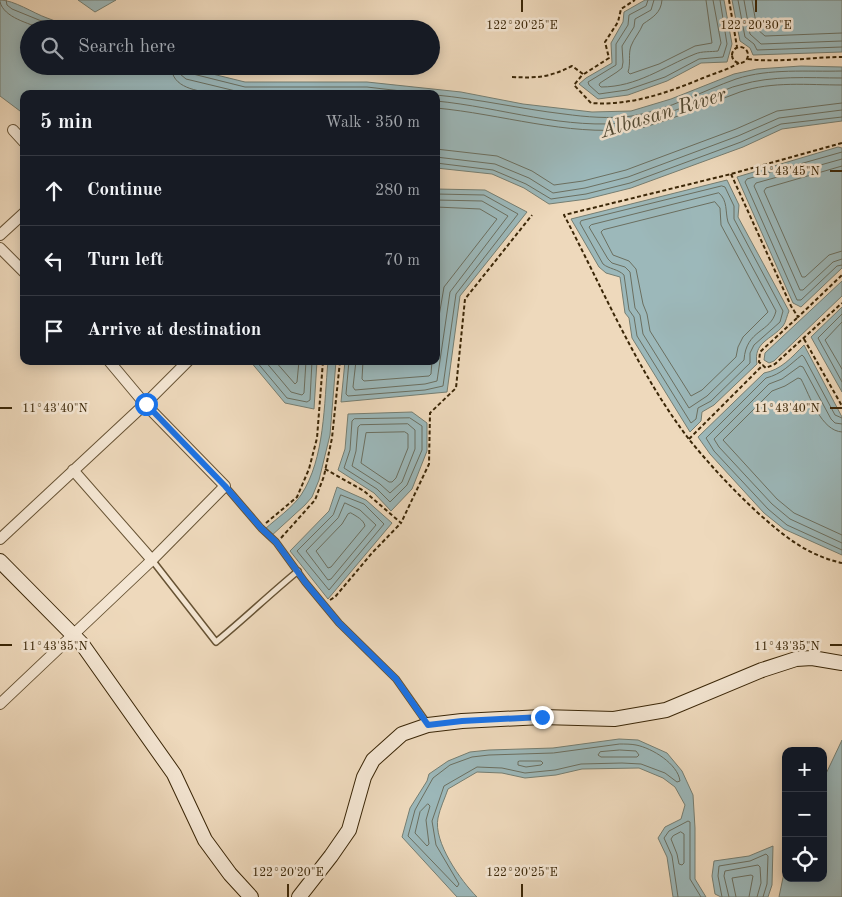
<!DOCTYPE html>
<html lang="en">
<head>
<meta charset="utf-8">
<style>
  body { margin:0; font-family:"Old Standard TT",serif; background:#20242c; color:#f1f3f6 }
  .controls { position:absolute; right:15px; bottom:15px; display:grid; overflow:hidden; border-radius:10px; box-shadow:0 2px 12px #0003 }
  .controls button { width:45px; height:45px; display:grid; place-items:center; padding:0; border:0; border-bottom:1px solid #363941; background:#171b24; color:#f1f3f6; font:25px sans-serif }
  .stop { position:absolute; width:15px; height:15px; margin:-11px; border:4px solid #1a73e8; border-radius:50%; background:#fff }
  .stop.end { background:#1a73e8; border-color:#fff; box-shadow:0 1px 5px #0008 }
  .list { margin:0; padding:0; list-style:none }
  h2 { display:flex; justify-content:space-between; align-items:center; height:65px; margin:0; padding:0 20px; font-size:21px }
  h2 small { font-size:16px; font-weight:400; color:#9ea1a6 }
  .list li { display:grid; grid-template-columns:32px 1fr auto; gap:15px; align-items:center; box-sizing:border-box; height:70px; padding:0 20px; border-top:1px solid #363941 }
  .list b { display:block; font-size:19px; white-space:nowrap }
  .list em { font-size:16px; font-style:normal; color:#9ea1a6 }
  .icon { flex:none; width:28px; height:28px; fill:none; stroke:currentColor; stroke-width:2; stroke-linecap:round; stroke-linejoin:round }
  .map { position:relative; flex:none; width:842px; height:897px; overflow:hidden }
  .search { position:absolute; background:#171b24; box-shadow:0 2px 12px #0003; left:20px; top:20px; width:420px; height:55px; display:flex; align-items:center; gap:12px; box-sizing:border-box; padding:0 18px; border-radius:28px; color:#9ea1a6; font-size:19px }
  .panel { position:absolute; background:#171b24; box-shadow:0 2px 12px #0003; left:20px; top:90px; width:420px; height:275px; border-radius:10px }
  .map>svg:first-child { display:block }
</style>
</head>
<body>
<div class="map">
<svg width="842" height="897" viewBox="0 0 842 897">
  <rect width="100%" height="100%" fill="#eed9bc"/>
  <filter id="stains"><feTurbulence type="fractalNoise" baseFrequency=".004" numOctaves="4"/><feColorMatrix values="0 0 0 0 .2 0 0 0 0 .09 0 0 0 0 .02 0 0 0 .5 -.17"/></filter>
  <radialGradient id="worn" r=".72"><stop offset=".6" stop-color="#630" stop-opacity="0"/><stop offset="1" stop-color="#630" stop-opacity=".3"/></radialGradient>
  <path fill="#9cb8ba" stroke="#757e72" d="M0,0c14,0 33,13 47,18 10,4 20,7 30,11h-48v37h151l65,16h122l94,10 62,12 69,8 39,-1 40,-12 63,-25 23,-5 44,-3 41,1v54l-60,8 -39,18 -112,41 -44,11 -38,5 -25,-16 -32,-14 -56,-6v-74h-412v20l-24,-18z
    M78,0h38l-21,12z
    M645,0h79l8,44 -5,18 -26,1 -34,18 -39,14 -30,4 -19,-15 7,-6 26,-15 -1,-20 12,-21 1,-10z
    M732,0h110v52l-89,3 -3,-7 -10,-7z
    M838,147l4,1v120l-41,39 -8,-4 -56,-126z
    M727,180l12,25 -1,12 51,94c-2,4 -3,11 -6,15 -12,14 -30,16 -26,38l-43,41 -12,7 -1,9 -11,11 -58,-94 -3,-20 -4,-5 -5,-36 -14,-4 -7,-6 -28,-48z
    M436,189l49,1 42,22 -67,84 -13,96 -106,10 4,-41h91z
    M842,281v15l-68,65 -5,2 -5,-3 1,-7z
    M842,307v85l-31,-55z
    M804,345l38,72v138l-58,-26 -20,-16 -54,-59 -12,-17 66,-64c17,-3 28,-16 40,-28z
    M250,361h67l-3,48 -29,-6z
    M328,361h8l-6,74 -11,45 -7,17 -7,8 -35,32 -5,-8c11,-10 27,-21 36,-34 24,-36 23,-92 27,-134z
    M412,412l15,11v28l-15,38 -21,22 -17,-18 -36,-23 7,-21 3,-35z
    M337,487l29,13 26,23 -64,76 -38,-48 39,-40z
    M619,739l19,1 29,13 15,18 11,24 2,33v51l11,18h-33l-6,-40 -9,-19 7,-11 16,-8 4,-14 -10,-18 -12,-9 -24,-10 -57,1 -26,6 -31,3 -23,-5 -25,-1 -29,17c-3,9 -8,19 -10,29 -5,24 23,63 39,79h-20l-55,-60 8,-29 17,-27 2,-7 19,-13 22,-9 19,-2 64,-2z
    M842,740v157h-63l7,-34v15h37v-98z
    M773,846l-1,39 -4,12h-47l-6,-3 -3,-18 2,-15 35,-5z"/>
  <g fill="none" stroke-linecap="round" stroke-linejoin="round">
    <path stroke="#6b6f60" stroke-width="1" d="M6,0l1,5 5,4 49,20
      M648,0l-2,6 -17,9 -1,10 -12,19v21l-28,17 1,3 10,9 28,-4 38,-13 34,-18 24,-2 4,-13 -7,-44
      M654,0l-3,10 -16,9 -1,8 -12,19 1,16 -1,6 -5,4 -17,11 -1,2 2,2c36,0 62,-20 94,-33 7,-3 16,-2 23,-3l3,-8 -8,-43
      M662,0c-1,13 -9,17 -19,24 -3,8 -9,14 -12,22 -3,8 0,17 -3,26l2,2 29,-10 36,-18 17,-3 -6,-43
      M738,0l7,37 9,7 3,6 85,-3
      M744,0l6,34 11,10 81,-3
      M752,0l5,29 8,7 77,-3
      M0,2c4,16 29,21 42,27
      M171,66c1,23 26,24 43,28
      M178,66l2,8 6,5 58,14 128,1
      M185,66v5l4,2 56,14h122l60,7
      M436,95c43,4 85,14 128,19 22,3 46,5 68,2 37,-6 70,-25 104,-37 34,-11 71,-7 106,-8
      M436,101c65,6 130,30 196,21 23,-3 58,-17 80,-26 9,-4 18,-9 28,-11 33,-10 68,-7 102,-7
      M436,108c66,6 130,28 196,21 9,0 18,-4 26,-6 28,-9 54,-21 82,-31 32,-11 68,-7 102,-7
      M436,149l61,7 35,15 22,14 29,-4 43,-11 110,-41 41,-18 65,-8
      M842,152l-95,27 -2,3 52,118h4l36,-34 5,-1
      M436,157l59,7 34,14 24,15 32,-5 43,-11 110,-41 41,-18 63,-8
      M842,159l-86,24 -2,3 46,104h3l30,-28 9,-3
      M436,163l57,7 33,14 25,15 35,-5 44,-11 111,-41 40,-18 61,-7
      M842,166l-76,22 -2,3 38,86h3l24,-22 13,-4
      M722,186l3,1 9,19v13l49,92 -3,11 -26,23 -4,8v10l-39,38 -13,7 -2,11 -5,4 -54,-87 -3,-19 -5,-7 -5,-35c-6,-6 -15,-6 -21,-11l-23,-41 1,-2z
      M719,193c9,8 6,18 9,29l48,89c-5,22 -30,18 -32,49l-37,36 -18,12 -46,-74 -3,-19 -5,-7 -5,-36 -5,-5 -13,-4 -4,-4 -19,-32 2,-2z
      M715,202l5,6 1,17 47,87 -25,25 -5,10 -2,10 -34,33 -11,6 -41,-65 -3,-17 -4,-10 -7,-35 -7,-8 -16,-6 -12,-23 2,-2z
      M436,207l44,2 17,10 -53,68 -8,47
      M842,314l-24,24 24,44
      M842,322l-17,18 17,29
      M256,361l31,37 20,4 3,-2 2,-39
      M265,361l26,31 11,3 2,-2 2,-32
      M275,361l20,23 2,-2 2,-21
      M349,361l-3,33 2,2 77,-6 18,-4 13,-92 62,-80 -34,-19 -48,-1
      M356,361l-3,26 2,3 70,-6 12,-3 13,-89 58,-76 -26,-15 -46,-1
      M363,361l-1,18 2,2 65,-5 2,-2 1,-13
      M410,418l12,8v24l-15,35 -17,17 -13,-13 -33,-21 6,-18 2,-29 2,-2z
      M842,418l-7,-3 -31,-58 -2,-2c-13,10 -20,19 -36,23l-60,60 8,13 54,58 19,16 55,25
      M408,424l7,6v19l-13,33 -12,11 -10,-9 -28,-18 4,-15 2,-24 2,-2z
      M842,424l-7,-1 -4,-4 -28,-52 -3,-1 -18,13 -13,5 -55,55 5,8 53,57 18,15 52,24
      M405,432l3,2v14l-12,30 -4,4h-3l-28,-19 5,-30z
      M842,432c-21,-1 -32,-36 -41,-53l-3,-1 -13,8 -13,5 -49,49 54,59 17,14 48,22
      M341,495l23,9 20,20 -55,66 -32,-39 36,-36z
      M345,503l15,7 16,15 -45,54 -3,1 -22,-29 32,-33z
      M351,513c5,3 13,7 14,13l-34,41 -3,1 -12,-17 26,-27 6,-10z
      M620,744c5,0 11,0 16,1 16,3 42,19 44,36l-3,1 -12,-9 -24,-9 -19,-1 -41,1 -26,6 -30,3 -23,-5 -25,-1 -33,19 -12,35 4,24 23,39 -2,3 -49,-51 7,-26 18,-32 17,-13 22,-8 17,-2 64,-2z
      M620,750l16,1 3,4 -2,2h-36l-3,-2 2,-3z
      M520,761h21l2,2 -2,2 -15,2 -8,-2v-3z
      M428,804l2,2 -4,14 3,24 -2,2 -12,-13 5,-21z
      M681,832l3,2v29l-2,2 -3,-1 -2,-10 -6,-15 2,-3z
      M678,897l-6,-41 -8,-18 5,-7 19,-10 2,1v57l11,18
      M722,897l-4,-21 1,-10 31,-5 16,-7 2,2 -1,28 -4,13
      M729,897l-5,-21 1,-5 33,-6 2,2 1,16 -4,14
      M736,897l-4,-19 19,-3 2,1 -4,21"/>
    <g stroke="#675334" stroke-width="8">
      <path id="lane" d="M225,486l36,42 15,14 29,40 34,41 57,56 31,44
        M152,560l64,82c28,-23 54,-48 82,-71"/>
    </g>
    <g stroke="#675334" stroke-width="12">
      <path id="street" d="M13,130l11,12
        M0,235l24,-22
        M0,248l24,24
        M73,470l79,90
        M0,539l145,-135 43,-43
        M0,704l152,-144 73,-74 -80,-82 -36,-43"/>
    </g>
    <g stroke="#3a2607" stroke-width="16">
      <path id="secondary" d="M0,561l82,83 92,130 31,66 25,34 21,23
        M299,897l32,-41 18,-26 15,-53 9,-17 29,-26 26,-9 34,-4 80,-4 72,2 52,-9 96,-40 34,-11 16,-1 30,5"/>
    </g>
    <path stroke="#3a2607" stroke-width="2" stroke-dasharray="4 2.5" stroke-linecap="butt" d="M729,0l8,47
      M732 55a8 8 0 1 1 16 0a8 8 0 1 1-16 0Z
      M748,59c31,4 63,-2 94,-2
      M584,74l25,-16 -4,-16 13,-20 3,-13 14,-9
      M512,77c25,1 36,1 60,-11l11,8 -9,11 17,18c39,3 76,-10 112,-25 12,-5 24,-8 36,-15
      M842,143l-111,31 -167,41c39,74 73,156 124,223 21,26 45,52 70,75 27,24 49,42 84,50
      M731,174l60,132 7,11 44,-42
      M797,318l-37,34 -1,10 7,6 9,-4 67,-61
      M804,339l38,67
      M689,439l74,-74
      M325,469l39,22 37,32 28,-59 1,-51 26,-25 9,-89 67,-84
      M266,523l31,-26 12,-28 8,-31 6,-77
      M281,538l34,-38 9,-24 8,-38 8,-77
      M330,600l5,-3 37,-44 29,-30"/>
    <use href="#lane" stroke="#f4e6d3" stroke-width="5"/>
    <use href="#street" stroke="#f4e6d3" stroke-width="10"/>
    <use href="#secondary" stroke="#f4e6d3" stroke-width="14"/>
  </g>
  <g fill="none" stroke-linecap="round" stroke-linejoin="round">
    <path stroke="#1a73e8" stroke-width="6" d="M146,404l79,82 36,42 15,14 29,40 34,41 57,56 32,46 34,-4 80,-4"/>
  </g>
  <path fill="none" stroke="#3a2607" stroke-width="2" d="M522,0v12M756,0v12M830,171h12M0,408h12M830,408h12M0,645h12M830,645h12M288,884v13M522,884v13"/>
  <g text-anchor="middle" stroke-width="5" stroke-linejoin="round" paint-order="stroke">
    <g font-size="21" font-style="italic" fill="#524a34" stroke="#f4e6d3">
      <text transform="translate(663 112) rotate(-17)" y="7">Albasan River</text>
    </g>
  </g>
  <g font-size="12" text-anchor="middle" fill="#3a2607" stroke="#f4e6d3" stroke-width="5" stroke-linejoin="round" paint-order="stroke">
    <text x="522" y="29">122°20'25"E</text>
    <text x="756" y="29">122°20'30"E</text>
    <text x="787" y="175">11°43'45"N</text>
    <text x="55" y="412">11°43'40"N</text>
    <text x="787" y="412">11°43'40"N</text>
    <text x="55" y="650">11°43'35"N</text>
    <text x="787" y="650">11°43'35"N</text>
    <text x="288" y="876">122°20'20"E</text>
    <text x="522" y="876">122°20'25"E</text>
  </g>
  <rect width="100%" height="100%" filter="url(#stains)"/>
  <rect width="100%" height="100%" fill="url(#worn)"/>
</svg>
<div class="controls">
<button>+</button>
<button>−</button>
<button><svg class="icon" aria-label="locate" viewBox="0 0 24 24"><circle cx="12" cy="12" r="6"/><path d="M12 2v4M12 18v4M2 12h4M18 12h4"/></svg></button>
</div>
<div class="stop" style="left:146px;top:404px"></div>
<div class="stop end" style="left:542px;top:717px"></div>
<div class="search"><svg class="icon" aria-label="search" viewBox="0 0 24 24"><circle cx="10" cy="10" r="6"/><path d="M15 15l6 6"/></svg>Search here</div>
<section class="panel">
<h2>5 min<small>Walk · 350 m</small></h2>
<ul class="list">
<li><svg class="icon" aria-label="ahead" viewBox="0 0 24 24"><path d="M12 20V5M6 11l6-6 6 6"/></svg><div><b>Continue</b></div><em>280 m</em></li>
<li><svg class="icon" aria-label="left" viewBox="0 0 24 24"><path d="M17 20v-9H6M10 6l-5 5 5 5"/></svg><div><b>Turn left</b></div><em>70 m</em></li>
<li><svg class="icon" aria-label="arrive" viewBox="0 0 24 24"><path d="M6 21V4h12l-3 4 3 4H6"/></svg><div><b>Arrive at destination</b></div></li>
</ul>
</section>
</div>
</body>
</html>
